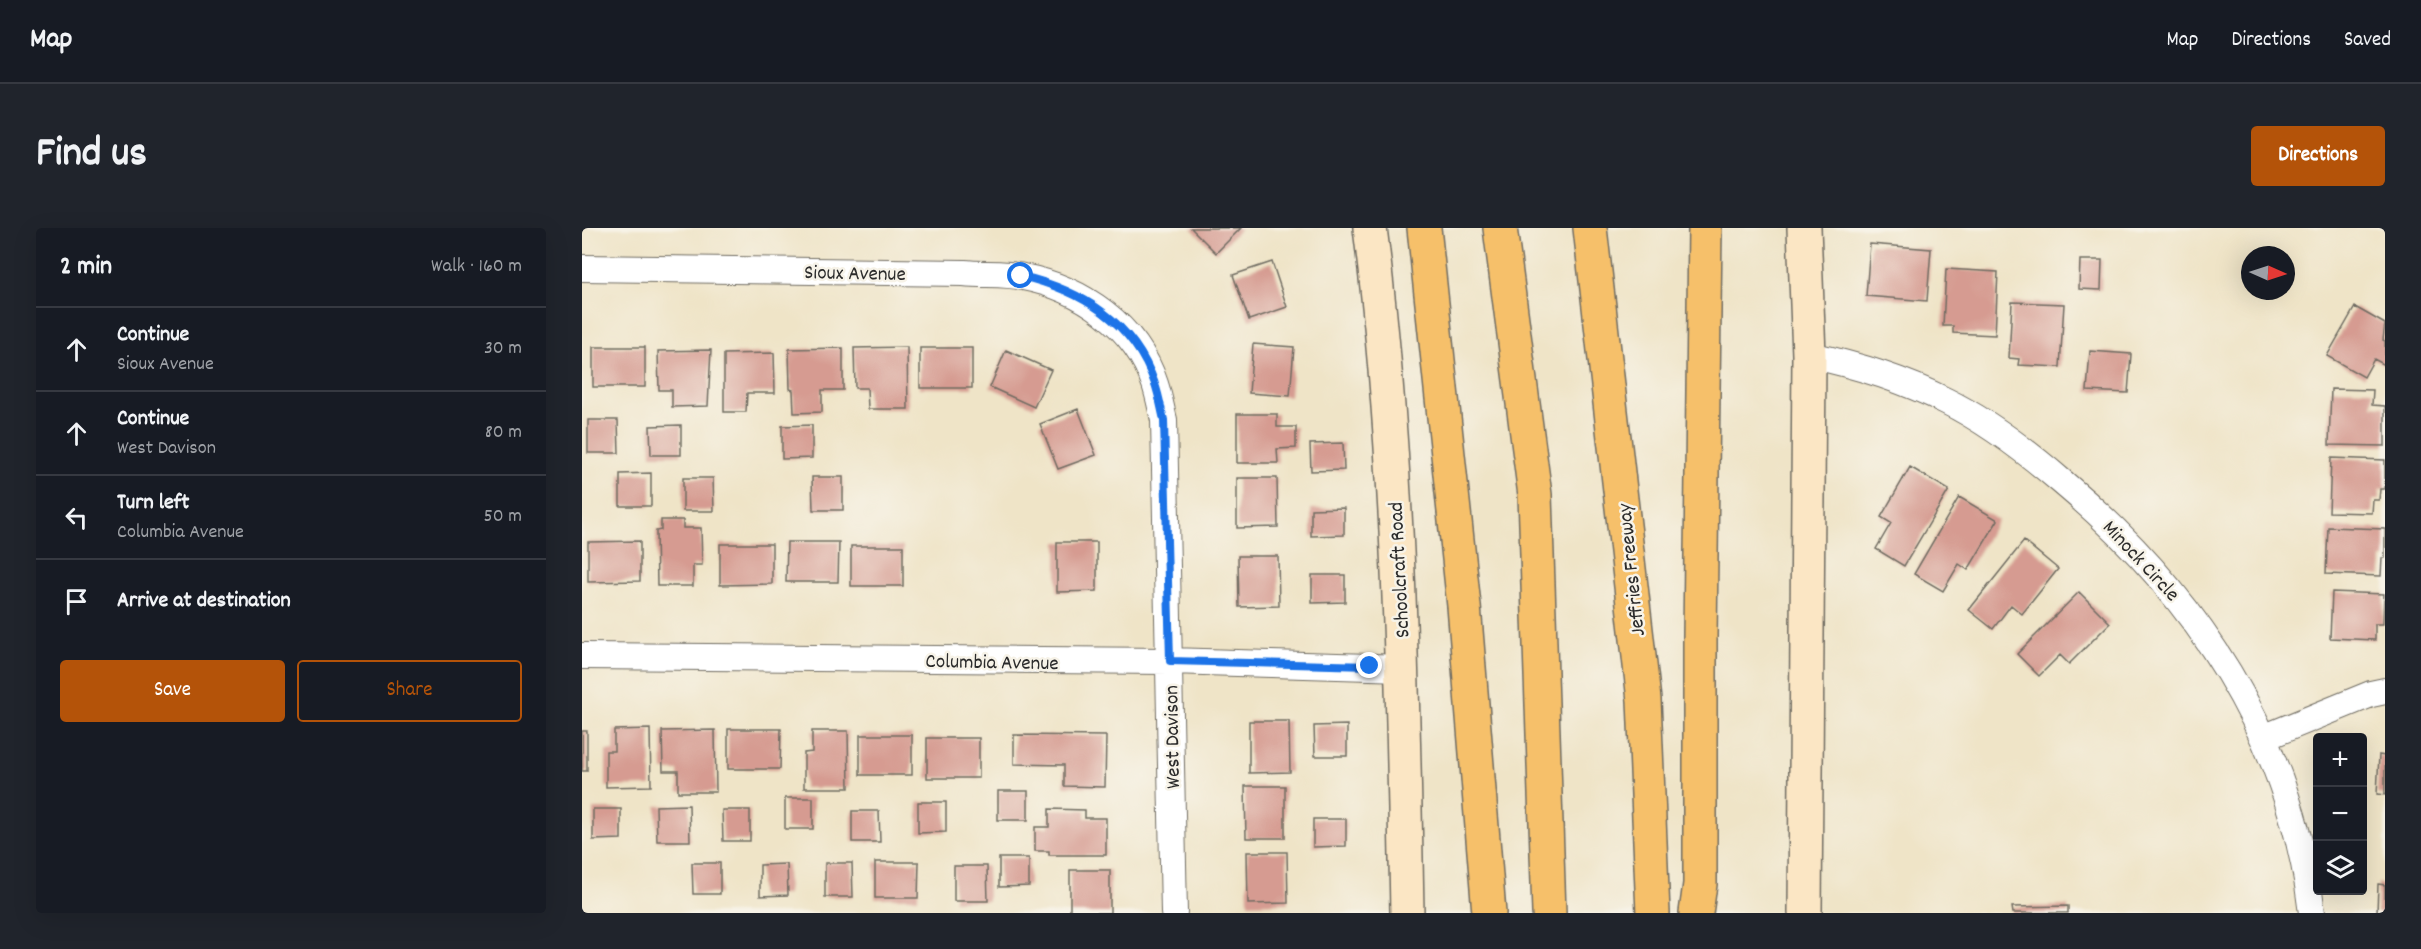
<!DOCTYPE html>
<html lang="en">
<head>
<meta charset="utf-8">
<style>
  body { margin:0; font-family:Dekko,sans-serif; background:#20242c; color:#f1f3f6 }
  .controls { position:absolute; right:18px; bottom:18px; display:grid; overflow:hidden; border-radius:6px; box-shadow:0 6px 24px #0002 }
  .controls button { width:54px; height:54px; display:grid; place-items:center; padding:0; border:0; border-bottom:2px solid #363941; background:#171b24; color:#f1f3f6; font:30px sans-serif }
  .compass { position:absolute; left:1659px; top:18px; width:54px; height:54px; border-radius:50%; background:#171b24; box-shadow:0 6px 24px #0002; rotate:93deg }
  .stop { position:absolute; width:18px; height:18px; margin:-14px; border:4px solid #1a73e8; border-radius:50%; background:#fff }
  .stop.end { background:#1a73e8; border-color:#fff; box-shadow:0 2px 6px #0008 }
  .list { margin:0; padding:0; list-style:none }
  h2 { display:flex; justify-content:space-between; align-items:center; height:78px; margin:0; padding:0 24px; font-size:26px }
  h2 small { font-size:20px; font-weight:400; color:#9ea1a6 }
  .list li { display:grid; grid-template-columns:39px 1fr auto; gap:18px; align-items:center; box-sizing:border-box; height:84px; padding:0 24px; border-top:2px solid #363941 }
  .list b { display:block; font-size:22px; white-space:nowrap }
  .list p { margin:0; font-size:20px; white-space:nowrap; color:#9ea1a6 }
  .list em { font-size:20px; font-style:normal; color:#9ea1a6 }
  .actions { display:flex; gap:12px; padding:18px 24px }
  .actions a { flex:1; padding:14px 0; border:2px solid #b45309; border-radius:6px; text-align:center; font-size:21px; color:#b45309 }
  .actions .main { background:#b45309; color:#fff }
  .icon { flex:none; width:33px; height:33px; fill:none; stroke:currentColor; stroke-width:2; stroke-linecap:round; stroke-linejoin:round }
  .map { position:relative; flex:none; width:1803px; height:685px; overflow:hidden; border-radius:6px }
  header { display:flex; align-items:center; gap:36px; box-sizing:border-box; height:84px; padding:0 30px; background:#171b24; border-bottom:2px solid #363941 }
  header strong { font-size:28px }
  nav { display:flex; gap:33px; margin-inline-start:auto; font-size:21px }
  .intro { display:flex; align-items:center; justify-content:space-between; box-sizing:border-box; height:144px; padding:0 36px }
  h1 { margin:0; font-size:42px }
  .button { padding:15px 27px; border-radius:6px; background:#b45309; color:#fff; font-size:21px; font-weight:700 }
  main { display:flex; gap:36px; padding:0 36px }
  aside { flex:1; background:#171b24; border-radius:6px; box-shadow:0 6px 24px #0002 }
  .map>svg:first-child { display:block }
</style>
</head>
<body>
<header>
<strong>Map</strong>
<nav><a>Map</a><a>Directions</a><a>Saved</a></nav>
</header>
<div class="intro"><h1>Find us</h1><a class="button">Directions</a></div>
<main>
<aside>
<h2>2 min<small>Walk · 160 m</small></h2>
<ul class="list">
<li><svg class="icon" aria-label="ahead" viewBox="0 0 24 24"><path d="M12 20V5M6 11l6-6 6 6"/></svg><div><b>Continue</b><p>Sioux Avenue</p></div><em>30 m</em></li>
<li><svg class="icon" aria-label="ahead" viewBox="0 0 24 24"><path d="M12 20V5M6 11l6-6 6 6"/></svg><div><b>Continue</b><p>West Davison</p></div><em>80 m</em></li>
<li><svg class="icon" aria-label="left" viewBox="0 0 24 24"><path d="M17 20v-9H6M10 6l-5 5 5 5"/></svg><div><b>Turn left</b><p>Columbia Avenue</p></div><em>50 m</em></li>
<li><svg class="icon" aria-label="arrive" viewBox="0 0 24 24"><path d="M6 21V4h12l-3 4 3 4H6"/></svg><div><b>Arrive at destination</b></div></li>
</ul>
<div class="actions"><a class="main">Save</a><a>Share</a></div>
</aside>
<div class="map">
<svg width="1803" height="685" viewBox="0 0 1803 685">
  <rect width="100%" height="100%" fill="#f7f3e8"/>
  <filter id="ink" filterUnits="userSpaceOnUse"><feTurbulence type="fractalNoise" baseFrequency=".0167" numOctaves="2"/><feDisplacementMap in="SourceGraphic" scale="12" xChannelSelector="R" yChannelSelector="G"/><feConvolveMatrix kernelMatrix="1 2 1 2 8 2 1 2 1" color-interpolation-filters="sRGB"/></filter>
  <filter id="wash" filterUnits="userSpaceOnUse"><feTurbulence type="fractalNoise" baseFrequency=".008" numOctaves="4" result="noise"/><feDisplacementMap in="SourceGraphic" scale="24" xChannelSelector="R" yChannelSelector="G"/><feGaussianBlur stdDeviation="1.35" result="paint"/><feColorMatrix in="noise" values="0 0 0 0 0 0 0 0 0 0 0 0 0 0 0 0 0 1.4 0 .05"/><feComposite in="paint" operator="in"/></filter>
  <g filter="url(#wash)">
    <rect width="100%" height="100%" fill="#efe4c7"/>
    <g id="blocks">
      <path fill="#d69b91" d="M609,0h50l-25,25z
        M1288,16l61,5 -4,52 -61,-5z
        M1498,32h22l-1,30 -22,-1z
        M690,34l15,45 -38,13 -16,-45z
        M1364,41l52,3 -3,63 -42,-2v-7h-10z
        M1430,74l52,2 -4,63 -42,-2 1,-6 -10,-1z
        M1773,79l30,17 -2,16 2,1v24l-11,-6 -10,18 -37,-21z
        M671,116l41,3 -4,49 -41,-3z
        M11,119h52v40h-52z
        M325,119l1,62h-40l-1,-21h-12l-1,-40z
        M261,120v42h-21v22l-28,1 -1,-23 -3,-1 -1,-40z
        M338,120h52v40h-52z
        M129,122l-3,56 -36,1v-17h-13l-1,-39z
        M424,122l45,20 -17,37 -44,-20z
        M1508,123l41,3 -3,39 -41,-2z
        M192,125l1,40h-28l-1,19h-22v-58z
        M1749,161l42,1 -1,15 13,1v40l-56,-1z
        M496,181l18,46 -38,14 -18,-45z
        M655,186h40v13h19v21l-19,1 1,14h-41z
        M6,192h30l1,33h-31z
        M99,197v30h-30l-1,-29z
        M230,197v33l-30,1v-33z
        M761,215l1,27 -33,1 -1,-27z
        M1749,230l54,2v29h-5l-1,11h-6l-1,13 -43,-1z
        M1328,239l39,23 -45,76 -28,-17 15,-26 -10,-6z
        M69,245v33h-31v-32z
        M230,249h31v33h-30z
        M101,250h30l1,33h-31z
        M655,250h40l1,49 -41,1z
        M1377,269l39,23 -30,50 -9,-6 -16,27 -29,-17z
        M762,280v27l-33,1v-27z
        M79,292h22v8h18l1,37h-9v21h-36l-1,-55 5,-1z
        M1746,299l57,2v29h-3l-1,18 -55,-2z
        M58,313v40l-52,1v-40z
        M1442,313l34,28 -36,45 -11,-9 -18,24 -24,-19z
        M205,314h52l-1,40h-52z
        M475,314h40v49l-40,1z
        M138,316h52v40l-52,1z
        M269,318h52v40h-52z
        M656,328h40l1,50 -40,1z
        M730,347h33v27l-33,1z
        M1497,364l31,31 -41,41 -9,-9 -21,21 -22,-22z
        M1750,364l52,2 -1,30h-8v16l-45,-2z
        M667,493h40l1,51 -41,1z
        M765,497v31h-32l-1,-30z
        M68,501l1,57 -45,1v-36h8v-21z
        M146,501h53l-1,40h-52z
        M133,502l1,62h-38v-21h-15l-1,-40z
        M0,503h5v40h-5z
        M230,503h36l1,57h-45v-35l8,-1z
        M278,507h52v40h-52z
        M432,507l92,1 -1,51 -41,-1v-21l-50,-1z
        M345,510h52v40h-52z
        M1797,527l6,1v39l-8,-1z
        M663,558h40v52h-39z
        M416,563h30v29h-30z
        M203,570h28v31h-28z
        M336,574h28v30l-28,1z
        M107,577l1,36h-33l-1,-35z
        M11,581h28v30l-28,1z
        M467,581l36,1v8h21v37h-57v-4h-14v-24h14z
        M140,582h28v31h-27z
        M270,583h27l1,31h-28z
        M731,591h33v27l-33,1z
        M665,624h40l1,51 -40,1z
        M417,630h30v28l-30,1z
        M293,634h44l-1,36h-43z
        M110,635h28v31h-27z
        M243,635h27l1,34h-28z
        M205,636l1,31 -28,1v-31z
        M372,638h33l1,35h-34z
        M488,642h40v43h-40z
        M1796,656l7,1v28h-8z
        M1486,678v7h-55l-1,-6z"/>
    </g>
  </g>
  <g filter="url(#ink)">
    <use href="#blocks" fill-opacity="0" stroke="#706c62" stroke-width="1.5"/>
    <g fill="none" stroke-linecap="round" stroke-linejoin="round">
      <g stroke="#706c62" stroke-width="28">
        <path id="street" d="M0,40l382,5c19,2 40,0 59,4 59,11 113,49 132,107 4,12 6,24 9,36l10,493
          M1227,127c48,10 93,24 137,46 41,20 80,50 115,80 134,112 230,256 251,432
          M0,428l588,5 233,7
          M1681,510l108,-44 14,-3"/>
      </g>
      <g stroke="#706c62" stroke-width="36">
        <path id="secondary" d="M788,0c29,227 33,456 37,685
          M1222,0l5,127 -4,558"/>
      </g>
      <g stroke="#706c62" stroke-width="36">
        <path id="highway" d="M842,0l40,378 25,307
          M918,0l35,267 14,418
          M1008,0l54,472 9,213
          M1114,685l4,-29v-247l5,-409"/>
      </g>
      <use href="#street" stroke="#fff" stroke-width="26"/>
      <use href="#secondary" stroke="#fbe6c4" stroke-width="33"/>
      <use href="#highway" stroke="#f6c06b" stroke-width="33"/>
    </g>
  </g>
  <g fill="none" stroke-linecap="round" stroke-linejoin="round" filter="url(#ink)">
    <path stroke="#1a73e8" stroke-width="8" d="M439,48c60,14 113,46 134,108 4,11 6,24 9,36l6,241 200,5"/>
  </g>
  <g text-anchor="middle" stroke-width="5" stroke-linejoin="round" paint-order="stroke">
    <g font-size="21" fill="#2b2b2b" stroke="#f7f3e8">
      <text transform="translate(273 44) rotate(1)" y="7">Sioux Avenue</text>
      <text transform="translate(1560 332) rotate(47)" y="7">Minock Circle</text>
      <text transform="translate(816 342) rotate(-93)" y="7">Schoolcraft Road</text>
      <text transform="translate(1048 342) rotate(-96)" y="7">Jeffries Freeway</text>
      <text transform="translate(410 433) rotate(1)" y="7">Columbia Avenue</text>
      <text transform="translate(589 509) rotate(-91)" y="7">West Davison</text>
    </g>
  </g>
</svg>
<div class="controls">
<button>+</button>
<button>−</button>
<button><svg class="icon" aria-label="layers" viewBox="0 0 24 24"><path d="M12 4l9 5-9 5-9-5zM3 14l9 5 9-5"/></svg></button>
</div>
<svg class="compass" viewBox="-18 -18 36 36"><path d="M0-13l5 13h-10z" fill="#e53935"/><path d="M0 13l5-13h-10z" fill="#9ea1a6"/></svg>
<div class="stop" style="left:439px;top:48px"></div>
<div class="stop end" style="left:788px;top:438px"></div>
</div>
</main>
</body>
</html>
